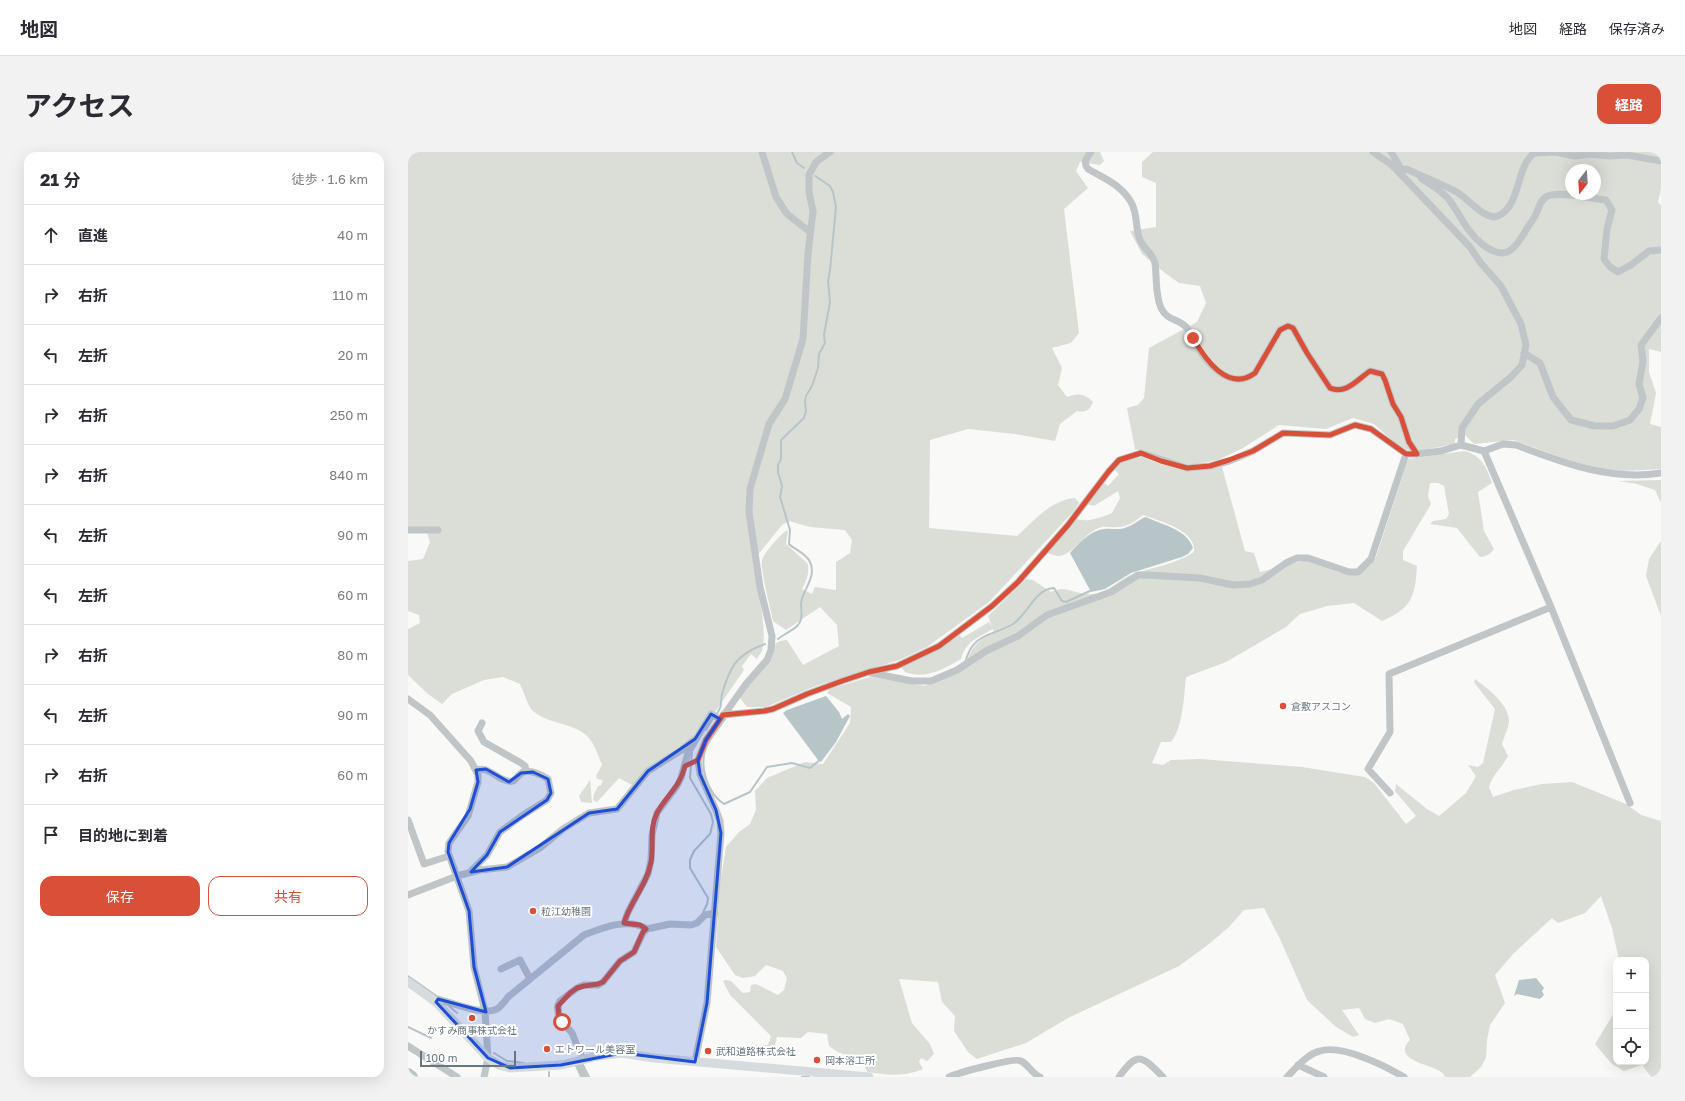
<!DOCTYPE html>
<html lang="ja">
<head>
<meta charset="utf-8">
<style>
  body { margin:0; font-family:"Golos Text","Noto Sans JP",sans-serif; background:#f2f2f3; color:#2b2b33 }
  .controls { position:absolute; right:12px; bottom:12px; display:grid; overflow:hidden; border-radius:8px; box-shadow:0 4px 16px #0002 }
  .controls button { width:36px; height:36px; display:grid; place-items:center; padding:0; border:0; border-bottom:1px solid #e1e1e2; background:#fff; color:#2b2b33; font:20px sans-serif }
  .compass { position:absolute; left:1157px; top:12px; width:36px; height:36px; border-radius:50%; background:#fff; box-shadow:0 4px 16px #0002; rotate:197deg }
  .scale { position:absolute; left:12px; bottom:10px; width:96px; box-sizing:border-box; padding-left:4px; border:2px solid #667780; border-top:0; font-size:11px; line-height:14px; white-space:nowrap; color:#667780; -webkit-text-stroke:3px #fff; paint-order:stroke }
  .stop { position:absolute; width:12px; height:12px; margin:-9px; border:3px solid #d94f38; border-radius:50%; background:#fff }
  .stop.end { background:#d94f38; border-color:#fff; box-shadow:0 1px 4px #0008 }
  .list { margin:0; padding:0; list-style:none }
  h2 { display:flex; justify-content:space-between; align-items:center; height:52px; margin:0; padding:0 16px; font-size:17px }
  h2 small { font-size:13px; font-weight:400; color:#7c7c81 }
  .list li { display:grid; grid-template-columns:26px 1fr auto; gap:12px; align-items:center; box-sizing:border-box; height:60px; padding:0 16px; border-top:1px solid #e1e1e2 }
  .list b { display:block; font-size:15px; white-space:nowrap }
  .list em { font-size:13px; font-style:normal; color:#7c7c81 }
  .actions { display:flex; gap:8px; padding:12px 16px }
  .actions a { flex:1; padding:9px 0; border:1px solid #d94f38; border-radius:12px; text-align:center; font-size:14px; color:#d94f38 }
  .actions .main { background:#d94f38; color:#fff }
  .icon { flex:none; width:22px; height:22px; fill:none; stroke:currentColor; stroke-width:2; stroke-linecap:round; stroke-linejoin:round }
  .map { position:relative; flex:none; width:1253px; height:925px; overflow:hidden; border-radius:12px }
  header { display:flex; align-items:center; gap:24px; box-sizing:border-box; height:56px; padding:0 20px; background:#fff; border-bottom:1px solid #e1e1e2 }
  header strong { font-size:19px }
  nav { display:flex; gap:22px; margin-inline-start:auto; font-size:14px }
  .intro { display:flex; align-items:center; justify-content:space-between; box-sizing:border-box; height:96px; padding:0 24px }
  h1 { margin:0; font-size:28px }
  .button { padding:10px 18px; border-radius:12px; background:#d94f38; color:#fff; font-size:14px; font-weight:700 }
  main { display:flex; gap:24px; padding:0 24px }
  aside { flex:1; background:#fff; border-radius:12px; box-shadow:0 4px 16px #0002 }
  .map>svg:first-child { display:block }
</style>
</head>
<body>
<header>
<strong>地図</strong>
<nav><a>地図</a><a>経路</a><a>保存済み</a></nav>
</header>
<div class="intro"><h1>アクセス</h1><a class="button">経路</a></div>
<main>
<aside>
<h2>21 分<small>徒歩 · 1.6 km</small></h2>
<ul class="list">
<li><svg class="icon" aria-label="ahead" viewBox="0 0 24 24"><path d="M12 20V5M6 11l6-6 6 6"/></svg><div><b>直進</b></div><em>40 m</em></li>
<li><svg class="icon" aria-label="right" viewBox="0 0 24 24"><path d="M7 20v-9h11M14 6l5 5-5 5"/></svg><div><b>右折</b></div><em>110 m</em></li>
<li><svg class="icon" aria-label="left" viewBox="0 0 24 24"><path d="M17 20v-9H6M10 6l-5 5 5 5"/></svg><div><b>左折</b></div><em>20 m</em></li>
<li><svg class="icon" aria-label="right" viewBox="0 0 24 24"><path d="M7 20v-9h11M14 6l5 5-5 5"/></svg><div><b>右折</b></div><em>250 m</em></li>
<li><svg class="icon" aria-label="right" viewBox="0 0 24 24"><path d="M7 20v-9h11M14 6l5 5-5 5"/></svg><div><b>右折</b></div><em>840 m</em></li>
<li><svg class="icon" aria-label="left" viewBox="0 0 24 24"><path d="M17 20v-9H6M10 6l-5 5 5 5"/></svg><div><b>左折</b></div><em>90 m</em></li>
<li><svg class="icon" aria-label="left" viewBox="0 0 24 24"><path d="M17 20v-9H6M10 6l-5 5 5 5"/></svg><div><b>左折</b></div><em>60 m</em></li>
<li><svg class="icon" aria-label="right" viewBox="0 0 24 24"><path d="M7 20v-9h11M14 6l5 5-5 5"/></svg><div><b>右折</b></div><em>80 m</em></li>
<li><svg class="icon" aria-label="left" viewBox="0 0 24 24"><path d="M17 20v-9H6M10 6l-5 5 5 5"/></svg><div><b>左折</b></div><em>90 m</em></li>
<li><svg class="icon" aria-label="right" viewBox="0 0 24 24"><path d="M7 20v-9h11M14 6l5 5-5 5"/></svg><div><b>右折</b></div><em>60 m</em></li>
<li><svg class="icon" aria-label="arrive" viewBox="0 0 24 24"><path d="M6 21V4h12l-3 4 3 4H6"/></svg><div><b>目的地に到着</b></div></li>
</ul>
<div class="actions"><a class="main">保存</a><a>共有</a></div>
</aside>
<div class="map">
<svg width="1253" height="925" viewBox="0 0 1253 925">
  <rect width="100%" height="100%" fill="#f9f9f7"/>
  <path fill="#daded7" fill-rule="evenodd" d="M0,0h692l4,9 -4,4 -20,-3 -4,9 12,17 -24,21 15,124 -8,10 -19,5 10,20 -4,17 9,12c11,-4 17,-4 26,5 -3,8 -7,11 -16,9l-17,13 -5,17 -40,-7 -47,-5 -38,11 -1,88 88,8c18,-16 34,-36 58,-38l4,5 -5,8 -85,91 -62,45 -28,13 -86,27 -47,20h-19l-7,-9 6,-11 23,-26 6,-17 5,-3 7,-1 16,25 36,-19 -2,-21 -17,-18 -34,23 -13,-9c-2,-11 -13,-52 -11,-61 2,-7 19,-27 26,-30l-2,14 22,20c1,10 -1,16 -6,25l10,5 3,-7 21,3v-28l14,-9 2,-13 -7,-10 -35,-3 -21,-6 -7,4 -29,36c4,20 15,72 9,90 -1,2 -4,5 -5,8l-6,-5 -9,12 2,4 -58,84 -10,-2 -44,33 -13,-7 -22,24 -4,-2 1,-6 4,-8 3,-1 2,-5 -6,-1 -1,-3 6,-11c-4,-10 -8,-23 -16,-30 -16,-13 -39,-11 -54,-25 -5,-6 -8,-18 -12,-26l-17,-7 -19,3 -32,14 -10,10 -14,-10 -20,-19v-46l12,-6 -1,-8 -11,-4v-50l15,-2 7,-17 -5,-15h-17z
    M745,0h508v37l-3,13 3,3v147l-12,-3v23l7,21 -6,31 11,3v42l-38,2 -26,-2 -40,-13 -43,-16 -40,4 -9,-9 -10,4v5l-32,6h-16l-11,-6 -22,-20 -21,-6 -27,11 -47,-4 -36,23 -25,12 -22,4h-12l-49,-15 -8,-41 11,-3 6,-7 5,-50 48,-26 9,-19 -6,-17 -21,-3 -14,-10 -23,-19 -12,-23 26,-4v-44l-14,-6v-15zM1163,18h24v24h-24z
    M1057,299c16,4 22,17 27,32l-14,9 6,39 10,18c-3,5 -9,8 -14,8l-23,-29 -27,-4 3,-3 13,-2 3,-5 -5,-28 -6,-3h-8l-2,13 3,8 -28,47v9l14,6c-2,31 -5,42 -35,55l-28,-18 -27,3 -27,8 -14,13 -60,35 -40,15c-2,19 -3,50 -15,65h-10l-9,21 11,2 8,-5 29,-1 102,8 63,10 9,6 32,41 10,-8 -21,-25 1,-7 31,25 12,7 27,-23 10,-17 -8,-11 10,2 5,-4 12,-54 -19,-24 -2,-3 1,-3c12,9 35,26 34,43 -1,7 -5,15 -7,22l6,12c-7,13 -15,18 -19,31l4,10 21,-7 28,-6 30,-2 54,22 15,11 20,6v256h-10l-9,-12 -18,6 -12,-7 -17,-20 19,-31 2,-12v61h30v-102h-27l-7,-32 -11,-32 -16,17 -27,10 -6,-5 -38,35 -19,22 10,28 -15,22 -3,15 -1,18 -5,9 -11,10h-25c-1,-2 -2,-4 -4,-5 -6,-6 -39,-10 -36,-24 0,-2 3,-6 5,-8l-7,-16 -14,-5 -14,4 -10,-4 -6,-11 -17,2 17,25 -6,2 -17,-10 -29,-27 -27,-61 -16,-31 -20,2 -15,17 -20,17 -30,22 -111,52 -42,25 -49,16 -9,-7 -14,-21 1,-15 -13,-14 -4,-20 -39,-3 13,44 18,21 4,10 -7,7 -6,-3 -2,4 4,7c-19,8 -35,6 -56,3l-4,-10 -27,-11 -7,-5 -2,-12 -19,-2 -7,6 -24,-1 -2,8 -10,8 -8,-2 -2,-3 -16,-1 11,-2h18l3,-9 -41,-41 -7,-14 3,-1 5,1 12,12 7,-1 1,-7 5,-1 22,11 6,-5 3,-12 -4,-7 -17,-6 -11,11 -12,2 -8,-3 -19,-28 4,-63 6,-37 13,-15 11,-8 6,-14 -1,-19 12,-13 38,-16 18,2 27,-41 1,-16 -24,-14 3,-4 40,-12 55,9 41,-22c4,-15 13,-26 28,-31l-1,-4c-16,9 -27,12 -32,30 -17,10 -36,21 -56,13l-4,-5 25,-11 34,-21 2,3 27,-16 3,5 -4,-11 38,-37 7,1 18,12c3,-1 8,-3 12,-3 10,1 18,6 30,5 17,-2 22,-12 38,-19 21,-8 43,-10 63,-23 3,-22 -35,-31 -51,-37 -8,6 -15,12 -25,12 -5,1 -11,-1 -16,0 -17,4 -29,28 -43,29 -3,0 -8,-2 -12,-3l29,-34c13,4 25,-2 36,-6l8,-15 -2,-7 -24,15 -7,-2 17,-21 4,3 11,-12 -5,-5 6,-7 22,-5 19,7 27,7 34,-4 23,84 9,2 6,19 43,-11h5l32,12 29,-7 7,-9 32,-98z
    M1253,328v23l-6,-13 -18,-6 -19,-3z
    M1253,389v75l-15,-40 3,-17z
    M182,628l2,23 -11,-1 -2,-6z"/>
  <path fill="#b8c5c8" d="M738,365c16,8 41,12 47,31l-5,6 -6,3 -51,16 -26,16 -14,3 -21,-39c8,-9 17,-19 29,-23 7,-2 12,-1 19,-1 9,0 17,-6 25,-11z
    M418,544l13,16 3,7 6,-5 2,2 -14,26 -15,20 -3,-2 -35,-47 4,-3z
    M1128,826l8,10 -2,3 2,4 -4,4 -23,-5 -3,2 5,-16z"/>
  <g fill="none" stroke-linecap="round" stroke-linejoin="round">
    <path stroke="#b8c5c8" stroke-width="2" d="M384,0l5,11 7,5
      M370,487c5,-4 13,-8 18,-12 8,-7 5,-15 5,-24 2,-14 16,-26 9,-41 -4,-9 -15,-12 -21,-18l1,-14 -10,-33 2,-11 -4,-14v-7l3,-6v-19l23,-22 2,-7 -1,-9 1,-6 6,-10 6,-18 1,-14 6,-11 -1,-8 6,-33 -2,-21 2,-11 6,-63 -3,-15 -3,-6 -15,-10
      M557,511c8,-31 26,-26 48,-39 14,-9 23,-36 41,-36l8,13 4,1 26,-12
      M308,563c7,-10 4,-11 6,-21 8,-28 15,-40 43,-50
      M317,567c-6,9 -15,19 -19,29 -7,18 1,45 18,56l26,-12 17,-25 25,-4 18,5 11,-9
      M298,578l7,-12
      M284,600l-2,26 21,36 2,8 -3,12 -16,17 -4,9v8l18,30 -1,6 -5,11
      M0,824l30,21
      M40,853l9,8
      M147,855l1,9
      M0,875l23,11
      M86,901l13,8 17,2
      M175,913l6,12
      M141,925v-5
      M394,925l7,-1"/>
    <path stroke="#b8c5c8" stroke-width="12" d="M0,922l4,3"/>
    <path stroke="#c0c5c8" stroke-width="7" d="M354,0l14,45 11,17 23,18
      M683,0c-5,6 -8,11 -3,17 16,9 33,16 43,33 7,12 4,26 9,38 4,9 13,14 15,23 2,15 0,32 6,45 7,14 18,10 26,20 4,5 7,13 10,19 12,19 35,44 58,26l25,-43 8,-4 5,2 14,25 23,35c16,7 28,-9 40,-17l12,3 3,6 8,24 8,13 8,25 8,12
      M965,0l19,13 78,82 10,15 21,24 20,38 5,21 -4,20 -11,12 -33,27 -16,24 -1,17
      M983,0l11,18
      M992,21l6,-4c16,7 33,14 49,22 13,7 24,24 39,26 28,-6 21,-53 41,-64l20,-1 20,4 14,-2 21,2 17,-1 34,6
      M1012,23l1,3c9,7 22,13 29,23 11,15 17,31 32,43 23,18 32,7 44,-14 3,-5 7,-10 10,-16 3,-6 4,-14 10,-17 11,-7 47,2 60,3l6,10 -5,19 -3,30 6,8 8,5 13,-7 18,-14 12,-1
      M1116,201l16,10 13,34 18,23 24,6h18l17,-6 9,-11 4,-11 -4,-14 4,-23 -2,-16 20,-27
      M1076,299l67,156 79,196
      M0,378h30
      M463,521l41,8h19l26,-11 29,-19 32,-15 29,-21 64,-23 27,-17h9l53,3 33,7 17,-1 12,-4 24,-17 11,-5h11l41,14h9l13,-13 35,-105
      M0,547l22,16 41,46 7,14v7l-10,34 -19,27 -1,9 21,59 5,56 11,44 3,47 -4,19
      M315,563l41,-4 9,-2 34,-15 35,-13 27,-9 28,-6 42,-20 53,-40 26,-24 50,-57 41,-54 10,-11 22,-7 46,15 23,-2 19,-5 24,-10 30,-18 47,2 25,-10 16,4 35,25h11l24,-3 20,-6 23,6 19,-7 13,1c48,18 93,36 145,28
      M74,571l-4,8 6,11 37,21 4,3 1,5
      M982,641l-22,-24 22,-37 -1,-58 162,-67
      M0,668l16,44 25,-8
      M62,720l17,-17 13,-23 23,-17 24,-15 4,-7 -3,-14c-6,-4 -18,-10 -25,-7 -4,2 -7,7 -10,9 -15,2 -23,-16 -37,-11
      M0,743l49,-19 23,-6 27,-3 33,-19 23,-19 26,-16 28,-4 31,-38 32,-20 15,-12
      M216,771l4,-11 20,-38 3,-14 1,-25 5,-22 20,-27 4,-8 7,-25 23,-39 9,5
      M93,817l19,-9 10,19
      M28,850l2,-3c14,4 46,17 59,10 4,-3 8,-8 11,-12l76,-62c18,-7 44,-18 63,-6
      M0,894l49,31
      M175,908l-11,-27 -13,-15 -1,-13 2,-4 17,-13 7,-3h14l5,-3 17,-21 14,-9 9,-19 4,-4 23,-5 21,1 6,-2 8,-8 10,-2
      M169,910l7,15
      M287,910l12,-59 14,-170 -1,-12 -4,-11 -16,-36 -2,-14 8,-20 40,-56 21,-24 4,-10 1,-14 -12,-49 -11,-75 1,-23 19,-65 16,-25 18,-60 5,-85 5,-43 -4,-19v-17l7,-13 14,-10
      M890,913l26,12
      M541,925c9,-4 66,-20 72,-16 8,4 10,12 19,16
      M711,925c19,-27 23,-21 44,0
      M879,925c9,-9 20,-23 33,-26 22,-7 65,15 84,26"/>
    <path stroke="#d6dbde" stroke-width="9" d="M0,830l28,20 52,56 11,7 11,3 51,-3 37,-9 24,-3 32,5 215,19"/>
  </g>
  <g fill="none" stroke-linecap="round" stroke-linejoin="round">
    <path stroke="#d94f38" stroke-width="5" d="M154,870l-3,-4 -1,-12 12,-13 7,-5 7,-2 14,-2 5,-2 17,-21 14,-9 9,-20 3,-3 -6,-4 -16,-2c6,-21 23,-38 27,-61 3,-16 -2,-34 6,-49 9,-17 23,-26 28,-47l13,-6 8,-20 17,-25 41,-4 9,-2 34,-15 35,-13 27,-9 28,-6 42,-20 53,-40 26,-24 50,-57 41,-54 10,-11 22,-7 20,8 26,7 23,-2 19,-6 24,-9 30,-18 47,2 25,-10 16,4 35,25h11l-8,-12 -8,-25 -8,-13 -8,-24 -3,-6 -12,-3c-12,8 -24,24 -40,17l-23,-35 -14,-25 -5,-2 -8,4 -25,43c-27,20 -50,-14 -62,-35"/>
  </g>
  <path fill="#1d4ed8" fill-opacity="0.2" stroke="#1d4ed8" stroke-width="3" stroke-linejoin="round" d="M303,562l9,5 -14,21 -8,20 2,14 16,36 5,23 -14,170 -12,59 -73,-9 -61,12 -51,3 -22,-10 -52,-56 2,-3 48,13 -12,-45 -5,-56 -21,-59 1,-9 21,-34 8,-27 -2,-12 10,-1 23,13 12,-9 12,-1 15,7 3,14 -4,7 -47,32 -13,23 -16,17 36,-5 82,-54 28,-4 31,-38 47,-32z"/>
  <g fill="#d94f38" stroke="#fff" stroke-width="1.5">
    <circle cx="875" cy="554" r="4"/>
    <circle cx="125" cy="759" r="4"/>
    <circle cx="64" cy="866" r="4"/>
    <circle cx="139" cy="897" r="4"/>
    <circle cx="300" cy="899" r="4"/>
    <circle cx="409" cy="908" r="4"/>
  </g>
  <g text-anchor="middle" stroke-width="4" stroke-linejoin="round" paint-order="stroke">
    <g font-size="10" fill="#667780" stroke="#fff" text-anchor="start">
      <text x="883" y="558">倉敷アスコン</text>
      <text x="133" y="763">粒江幼稚園</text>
      <text x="64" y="882" text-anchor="middle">かすみ商事株式会社</text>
      <text x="147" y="901">エトワール美容室</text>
      <text x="308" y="903">武和道路株式会社</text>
      <text x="417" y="912">岡本溶工所</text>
    </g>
  </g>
</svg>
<div class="controls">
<button>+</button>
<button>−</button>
<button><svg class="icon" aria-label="locate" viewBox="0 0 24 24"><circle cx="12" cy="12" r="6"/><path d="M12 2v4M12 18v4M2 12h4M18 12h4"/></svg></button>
</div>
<svg class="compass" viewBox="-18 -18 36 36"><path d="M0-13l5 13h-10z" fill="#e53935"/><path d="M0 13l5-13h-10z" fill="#7c7c81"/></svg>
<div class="scale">100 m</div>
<div class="stop" style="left:154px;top:870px"></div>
<div class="stop end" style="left:785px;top:186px"></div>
</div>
</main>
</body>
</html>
